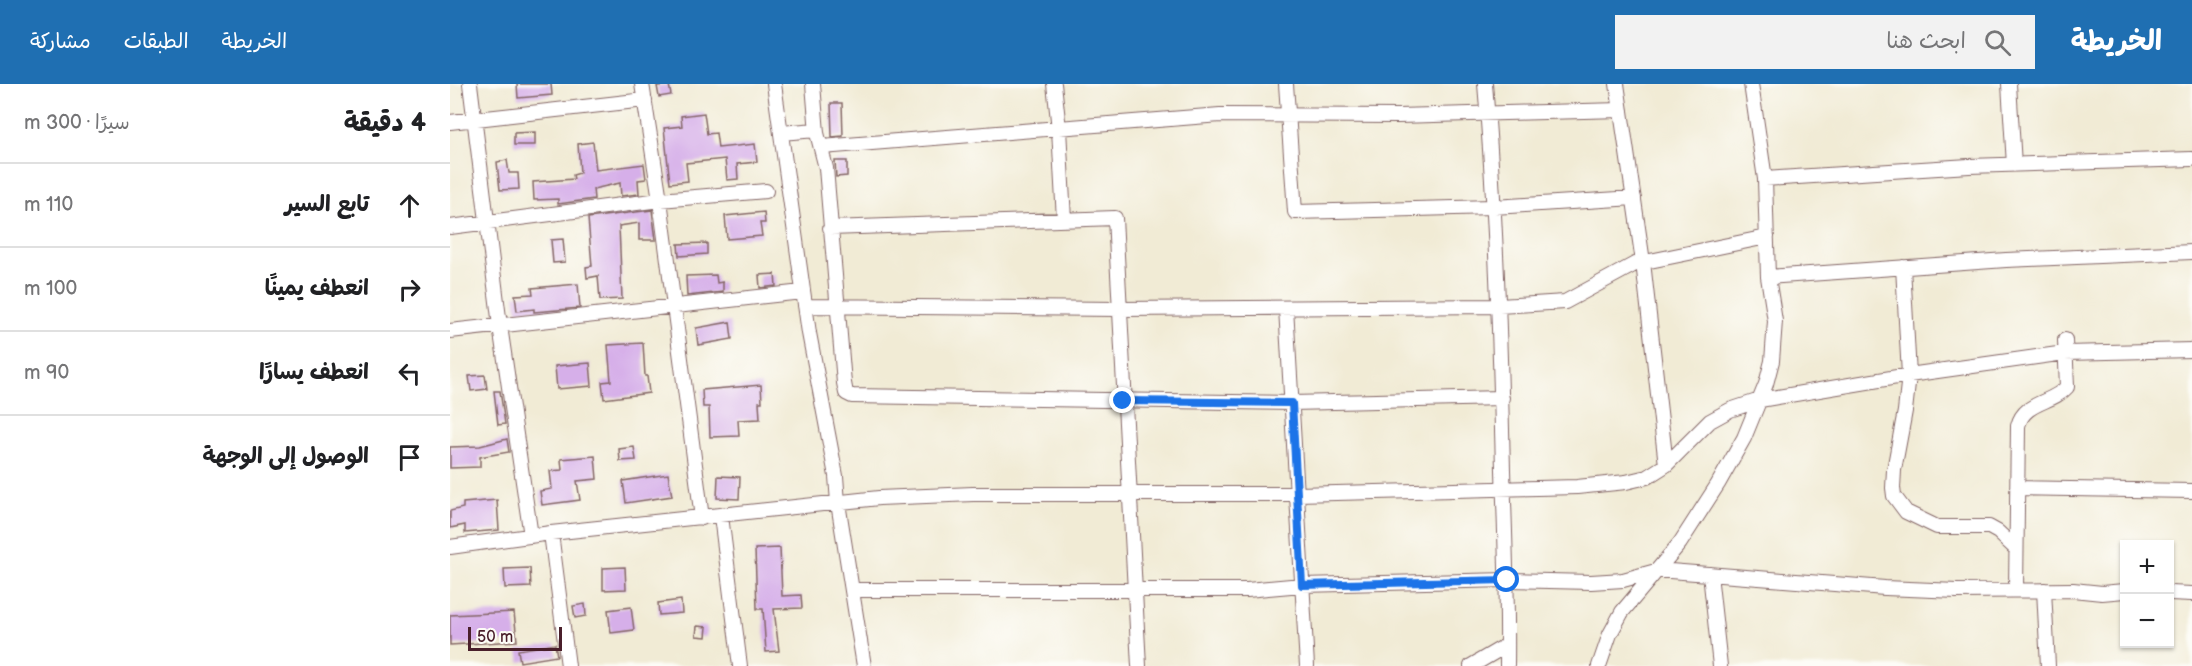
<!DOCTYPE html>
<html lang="ar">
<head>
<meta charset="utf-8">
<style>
  body { margin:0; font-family:"Balsamiq Sans","Playpen Sans Arabic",sans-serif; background:#f2f2f2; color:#202124; direction:rtl }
  .controls { position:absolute; right:18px; bottom:18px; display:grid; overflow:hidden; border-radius:0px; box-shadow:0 2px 4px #0004 }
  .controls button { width:54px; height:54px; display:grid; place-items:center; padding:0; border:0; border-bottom:2px solid #e0e0e0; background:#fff; color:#202124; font:30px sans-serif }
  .scale { position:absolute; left:18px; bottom:15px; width:94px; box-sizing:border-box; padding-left:6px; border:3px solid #4a1f2b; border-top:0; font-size:16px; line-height:21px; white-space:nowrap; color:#4a1f2b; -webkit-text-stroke:4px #fdfcf7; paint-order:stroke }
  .stop { position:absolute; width:18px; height:18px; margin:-14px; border:4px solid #1a73e8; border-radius:50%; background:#fff }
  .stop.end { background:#1a73e8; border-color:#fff; box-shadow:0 2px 6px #0008 }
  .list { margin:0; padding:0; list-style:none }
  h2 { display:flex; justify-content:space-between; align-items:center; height:78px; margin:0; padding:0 24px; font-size:26px }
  h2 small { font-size:20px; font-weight:400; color:#757577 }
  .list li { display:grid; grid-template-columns:39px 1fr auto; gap:18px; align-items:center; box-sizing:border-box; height:84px; padding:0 24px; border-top:2px solid #e0e0e0 }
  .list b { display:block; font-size:22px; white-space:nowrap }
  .list em { font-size:20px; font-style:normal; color:#757577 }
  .icon { flex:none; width:33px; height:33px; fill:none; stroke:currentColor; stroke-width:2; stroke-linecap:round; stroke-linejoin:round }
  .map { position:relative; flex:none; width:1742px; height:582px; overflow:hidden; direction:ltr }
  header { display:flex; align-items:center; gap:36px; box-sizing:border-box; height:84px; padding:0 30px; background:#1f6fb2; color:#fff }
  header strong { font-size:28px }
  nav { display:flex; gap:33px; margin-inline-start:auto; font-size:21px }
  .search { width:420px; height:54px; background:#f2f2f2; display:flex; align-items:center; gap:15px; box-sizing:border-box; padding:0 21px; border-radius:0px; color:#757577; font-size:22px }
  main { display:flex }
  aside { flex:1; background:#fff }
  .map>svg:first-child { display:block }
</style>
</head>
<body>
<header>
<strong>الخريطة</strong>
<div class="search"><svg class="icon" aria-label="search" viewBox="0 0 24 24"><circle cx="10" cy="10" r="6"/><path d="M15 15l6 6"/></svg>ابحث هنا</div>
<nav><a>الخريطة</a><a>الطبقات</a><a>مشاركة</a></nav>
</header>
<main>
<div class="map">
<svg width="1742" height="582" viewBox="0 0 1742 582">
  <rect width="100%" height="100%" fill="#fdfcf7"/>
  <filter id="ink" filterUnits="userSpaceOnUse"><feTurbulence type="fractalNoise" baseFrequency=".0167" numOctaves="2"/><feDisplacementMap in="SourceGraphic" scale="12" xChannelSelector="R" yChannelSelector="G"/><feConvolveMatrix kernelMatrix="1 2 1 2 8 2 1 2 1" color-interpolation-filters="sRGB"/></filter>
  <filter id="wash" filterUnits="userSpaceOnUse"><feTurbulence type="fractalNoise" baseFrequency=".008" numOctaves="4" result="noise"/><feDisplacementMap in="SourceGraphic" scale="24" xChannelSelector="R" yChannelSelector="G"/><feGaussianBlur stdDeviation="1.35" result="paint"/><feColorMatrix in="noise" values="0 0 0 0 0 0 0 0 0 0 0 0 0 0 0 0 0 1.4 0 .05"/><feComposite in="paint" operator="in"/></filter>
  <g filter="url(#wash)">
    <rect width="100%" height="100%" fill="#f1ebd5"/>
    <g id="blocks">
      <path fill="#d6afe9" d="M67,0h34l1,11 -34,3z
        M219,1l2,10 -12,2 -2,-11z
        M381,19h11l1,33 -11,1z
        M254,29l3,21 9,-1 2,15 37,-4 2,18 -20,2 1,15 -11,1 -2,-21 -39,4 2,18 -18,2 -6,-55 18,-2 -1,-10z
        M85,48v13h-21v-12z
        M143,58l3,28 48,-6 2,15 -8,1 1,14 -18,2 -1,-13 -27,6 1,10 -36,5v-5l-24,1 -1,-18 41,-3 -1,-4 7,-2 -2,-29z
        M57,76l2,13h9l1,16 -19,1 -3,-28z
        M385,77h12v15l-11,1z
        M202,126l4,30h-17v-17l-20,3 3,73 -22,1 -2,-24 -11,2 -1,-11 6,-1 -4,-48z
        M314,128l1,11h-5l2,13 -35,3 -2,-23z
        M113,155l2,23 -12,1 -2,-23z
        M257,159v11l-28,2 -1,-12z
        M325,190l1,12 -16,2 -1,-13z
        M266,191l1,8 6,-1v10l-36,4 -1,-20z
        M128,200l2,24 -46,4v-3l-17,2 -2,-16 18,-1 -1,-6z
        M280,238l2,17 -34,6 -2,-17z
        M193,259l2,33h2l2,17 -45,6 -2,-17 9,-1 -3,-36z
        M140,279l2,23 -35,3 -2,-23z
        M35,291l2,14 -16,2 -2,-15z
        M311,301l1,17h-3l1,17 -22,1 1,16 -29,1 -1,-30h-6l-1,-17z
        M44,307h6l5,33 -7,1z
        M57,355l2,13 -29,5v10l-30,1v-21l30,-1z
        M184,363l2,13 -16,1 -1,-12z
        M145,372l2,23 -20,2 3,19 -38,5 -2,-14 12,-2 -2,-18 12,-1 -1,-11z
        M218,390l4,22 -46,7 -3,-22z
        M268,392l22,1 -1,22 -22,-1z
        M47,416l2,30 -34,3v-8l-15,3v-17l13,-3v-5z
        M330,464l2,48 19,-1 1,13 -28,1 5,42 -13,1 -3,-43h-6l-2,-60z
        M175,483l1,22 -23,1v-22z
        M80,484l1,19 -26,1 -1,-19z
        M231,516l1,13 -23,2 -1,-12z
        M135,520l1,12 -11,2 -2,-12z
        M181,523l3,23 -23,3 -3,-23z
        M64,528l3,29 -67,4v-30z
        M247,542l10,1 -1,10 -10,-1z
        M105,560l2,12 -37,6 -2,-12z"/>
    </g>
  </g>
  <g filter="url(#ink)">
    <use href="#blocks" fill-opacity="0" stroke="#846666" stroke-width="1.5"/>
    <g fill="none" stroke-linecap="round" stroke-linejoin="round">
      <g stroke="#846666" stroke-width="16">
        <path id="minor" d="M20,0l30,242 31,210
          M192,0l18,116 42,318
          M324,0l35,249 27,143 2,27 26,163
          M363,0l4,49 9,35 18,215 2,10 6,3 440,7 210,-5
          M604,0l5,45 5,91
          M836,0l9,128 199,-5 140,-9
          M1035,0c11,129 15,257 18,386 2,66 5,131 4,196
          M1167,0l26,178 23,203
          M1559,0l5,81
          M0,38l195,-22
          M331,49l35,-3
          M372,63l398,-32 178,1 223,-6
          M1315,95l204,-13 223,-7
          M0,143l210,-27 106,-9
          M380,144l285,-10 24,448
          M1453,183l6,108 -4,36 -11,59 -1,18 1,8 12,16 31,15h52l9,5 18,17
          M1318,193l238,-17 186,-8
          M355,222l315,3 379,-3 66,-4 70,-38 132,-27
          M836,224l21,358
          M0,247l352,-39
          M1567,404l175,3
          M271,432l19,150
          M101,449l17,133
          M0,463l101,-14 328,-35 94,-4h324l280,-7 49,-5 21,-5 19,-12 44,-44 20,-11 30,-10 149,-25 156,-22 127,-3
          M1260,490l10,92
          M402,506h395l55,-5 205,-5 84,2 32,-2 33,-9h14l215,17 72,3 116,-1 29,3 22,-2
          M1566,506l2,-164c6,-25 34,-22 49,-39l-2,-47
          M1594,506l4,76
          M1720,509l22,1
          M1021,582l36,-21
          M1149,582l11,-32 12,-22 58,-69 38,-59 26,-46 22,-54 6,-23 3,-40 -7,-44 -3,-98 -14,-95"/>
      </g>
      <use href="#minor" stroke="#fff" stroke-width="14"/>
    </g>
  </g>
  <g fill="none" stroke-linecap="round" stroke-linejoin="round" filter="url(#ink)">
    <path stroke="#1a73e8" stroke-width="8" d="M673,317l169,2 10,182 205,-5"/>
  </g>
</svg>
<div class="controls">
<button>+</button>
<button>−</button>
</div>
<div class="scale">50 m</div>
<div class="stop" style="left:1057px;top:496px"></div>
<div class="stop end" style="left:673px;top:317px"></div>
</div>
<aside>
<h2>4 دقيقة<small>سيرًا · 300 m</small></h2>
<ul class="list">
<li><svg class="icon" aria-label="ahead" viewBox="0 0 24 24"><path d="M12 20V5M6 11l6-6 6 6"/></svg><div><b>تابع السير</b></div><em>110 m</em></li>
<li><svg class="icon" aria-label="right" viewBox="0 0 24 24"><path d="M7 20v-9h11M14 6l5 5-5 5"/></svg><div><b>انعطف يمينًا</b></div><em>100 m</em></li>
<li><svg class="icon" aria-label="left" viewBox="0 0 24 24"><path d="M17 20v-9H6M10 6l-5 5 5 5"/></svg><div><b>انعطف يسارًا</b></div><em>90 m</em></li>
<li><svg class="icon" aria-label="arrive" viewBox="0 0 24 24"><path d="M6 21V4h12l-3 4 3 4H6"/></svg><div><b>الوصول إلى الوجهة</b></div></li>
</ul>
</aside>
</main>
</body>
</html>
